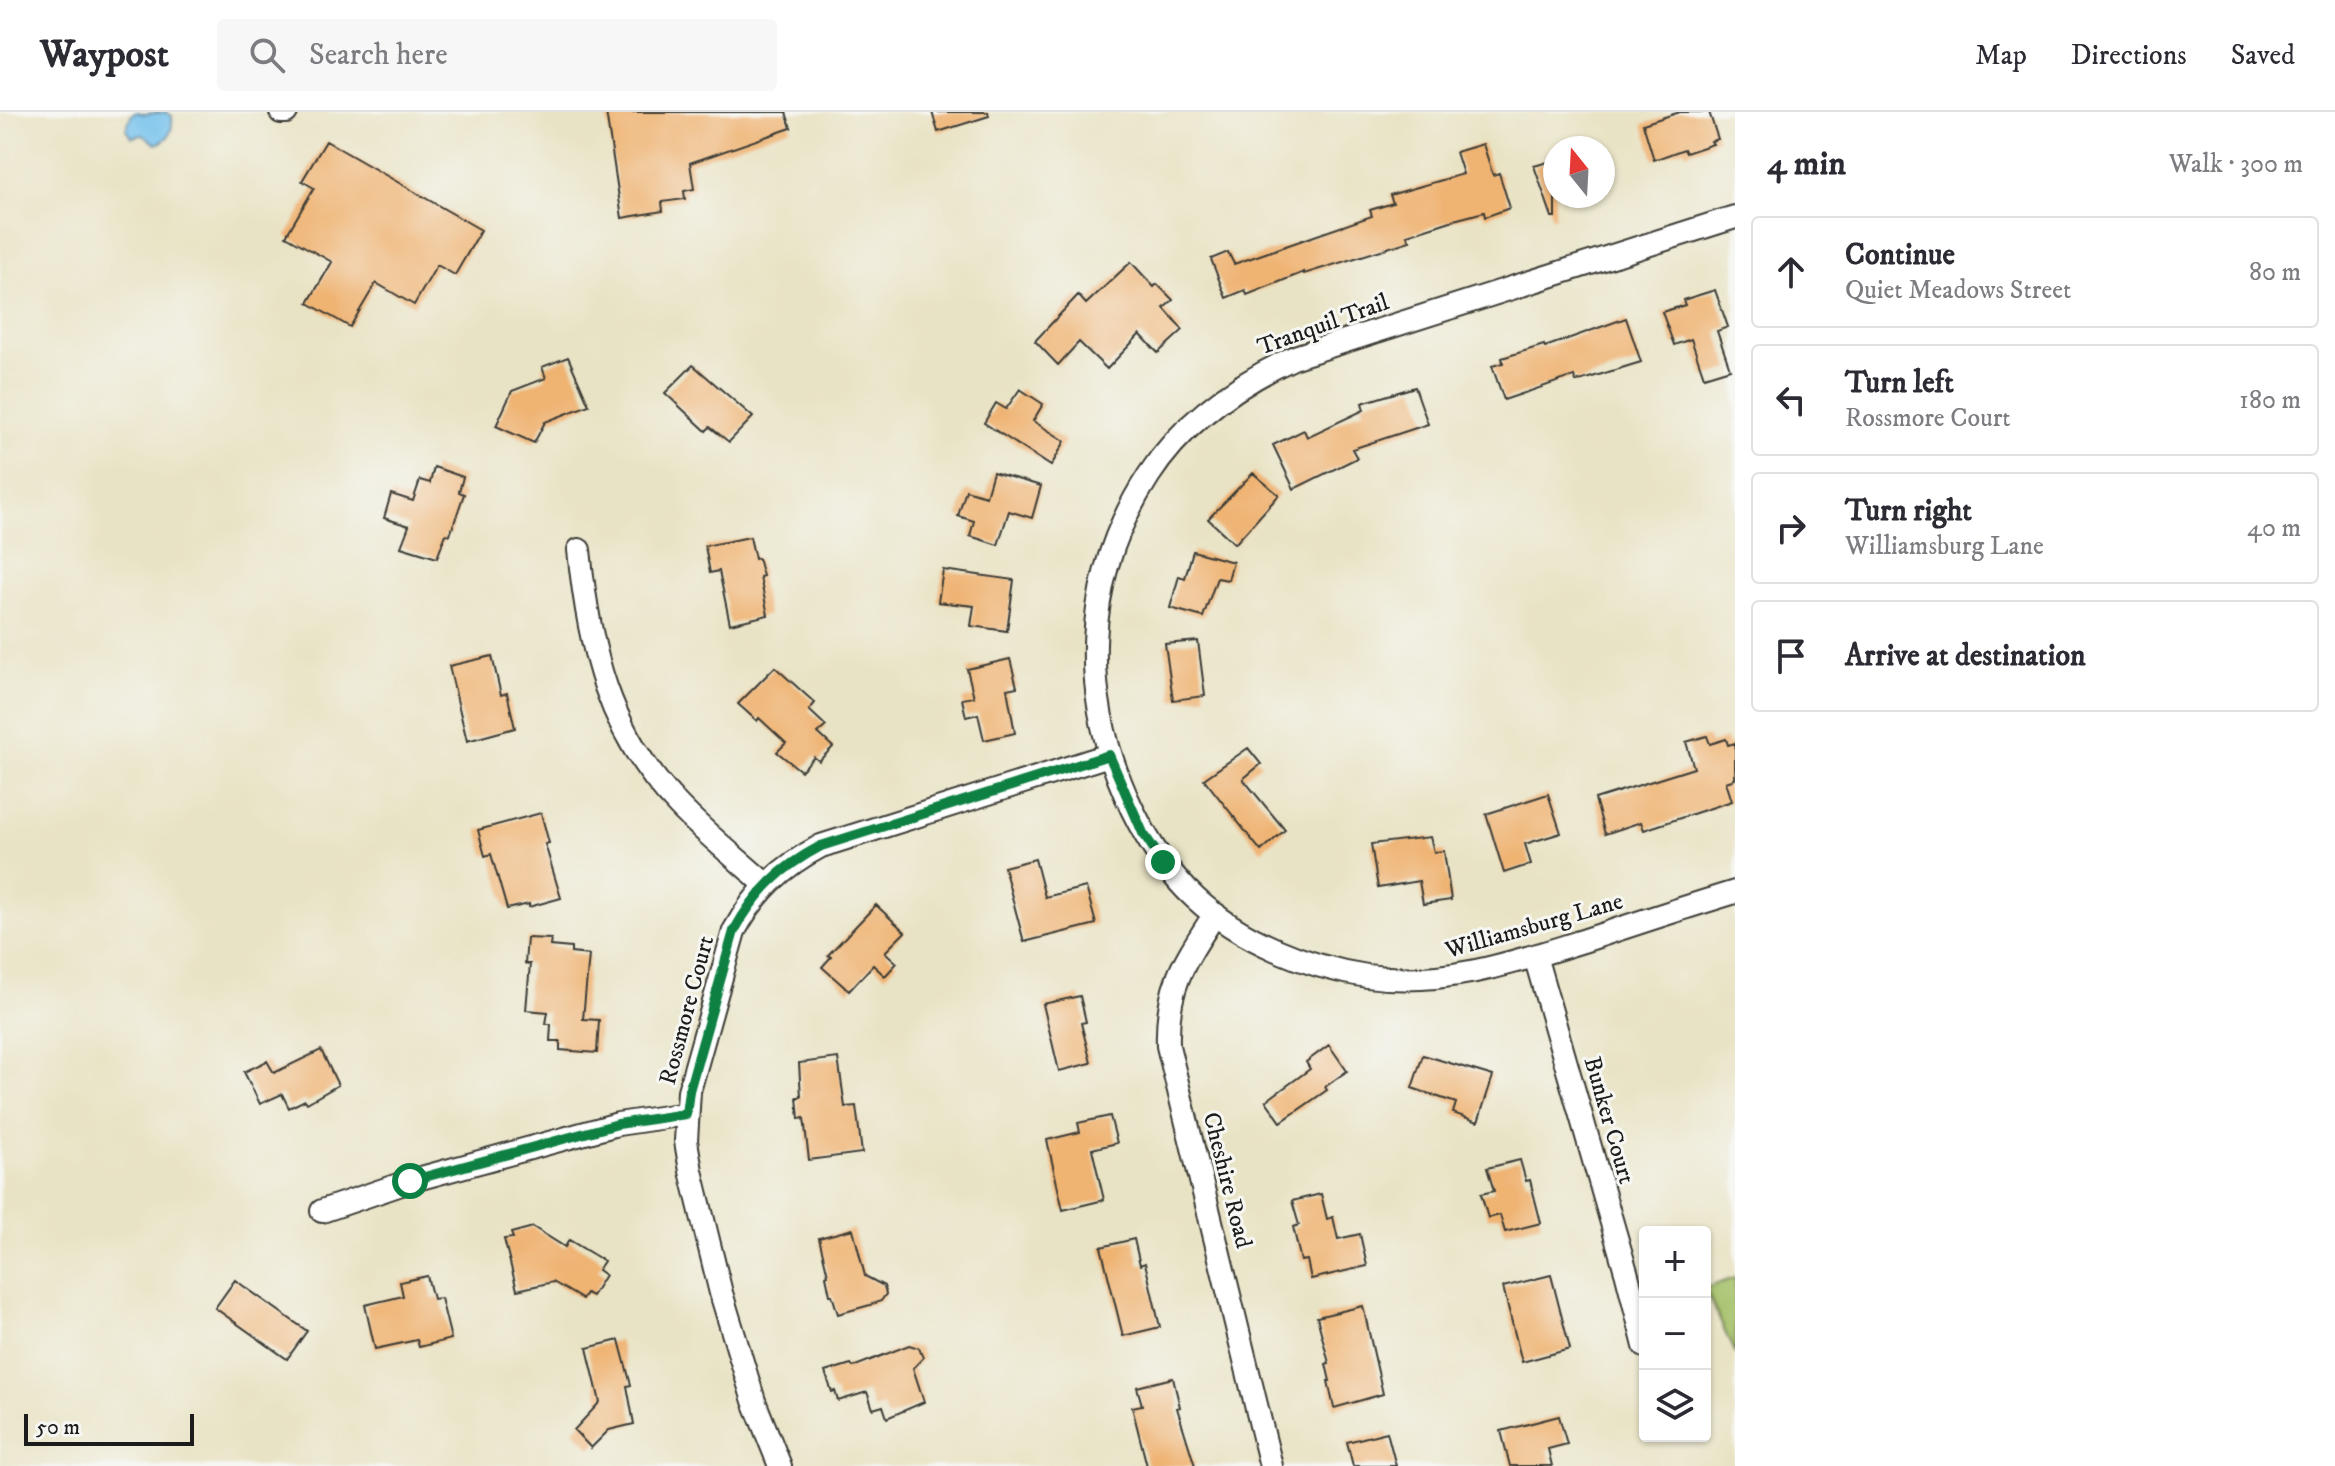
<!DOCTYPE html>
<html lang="en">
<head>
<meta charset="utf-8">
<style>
  body { margin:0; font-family:"IM FELL DW Pica",serif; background:#f7f7f7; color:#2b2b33 }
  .controls { position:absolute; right:24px; bottom:24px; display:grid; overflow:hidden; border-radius:8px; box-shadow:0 2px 6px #0004 }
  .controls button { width:72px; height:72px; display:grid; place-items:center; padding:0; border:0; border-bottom:2px solid #e1e1e2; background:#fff; color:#2b2b33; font:40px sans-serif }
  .compass { position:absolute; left:1543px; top:24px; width:72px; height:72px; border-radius:50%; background:#fff; box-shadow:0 2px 6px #0004; rotate:342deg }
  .scale { position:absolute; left:24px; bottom:20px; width:170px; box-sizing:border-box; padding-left:8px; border:4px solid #1c1c1c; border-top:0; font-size:22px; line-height:28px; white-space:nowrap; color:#1c1c1c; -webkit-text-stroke:6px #f6f6f2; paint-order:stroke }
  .stop { position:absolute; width:24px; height:24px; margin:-18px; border:6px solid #0b8043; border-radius:50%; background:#fff }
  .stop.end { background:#0b8043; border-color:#fff; box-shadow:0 2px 8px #0008 }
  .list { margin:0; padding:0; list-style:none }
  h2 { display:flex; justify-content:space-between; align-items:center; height:104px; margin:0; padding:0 32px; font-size:34px }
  h2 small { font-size:26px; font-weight:400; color:#7c7c81 }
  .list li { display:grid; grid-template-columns:52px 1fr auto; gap:24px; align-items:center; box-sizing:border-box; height:112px; margin:0 16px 16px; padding:0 16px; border:2px solid #e1e1e2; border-radius:8px }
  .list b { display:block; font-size:30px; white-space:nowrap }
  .list p { margin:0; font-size:26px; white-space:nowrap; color:#7c7c81 }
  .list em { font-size:26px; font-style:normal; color:#7c7c81 }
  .icon { flex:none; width:44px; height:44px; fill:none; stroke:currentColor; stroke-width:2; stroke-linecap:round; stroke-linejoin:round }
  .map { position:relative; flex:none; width:1735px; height:1354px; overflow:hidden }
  header { display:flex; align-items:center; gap:48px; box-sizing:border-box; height:112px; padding:0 40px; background:#fff; border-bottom:2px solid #e1e1e2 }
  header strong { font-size:38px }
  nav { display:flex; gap:44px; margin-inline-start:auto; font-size:28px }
  .search { width:560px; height:72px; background:#f7f7f7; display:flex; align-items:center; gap:20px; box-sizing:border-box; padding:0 28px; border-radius:8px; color:#7c7c81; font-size:30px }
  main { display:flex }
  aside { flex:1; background:#fff }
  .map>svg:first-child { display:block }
</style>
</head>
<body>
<header>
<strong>Waypost</strong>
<div class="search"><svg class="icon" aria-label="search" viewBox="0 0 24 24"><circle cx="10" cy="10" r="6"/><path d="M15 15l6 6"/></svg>Search here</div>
<nav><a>Map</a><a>Directions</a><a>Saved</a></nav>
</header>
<main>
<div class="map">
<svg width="1735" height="1354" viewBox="0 0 1735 1354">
  <rect width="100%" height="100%" fill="#f6f6f2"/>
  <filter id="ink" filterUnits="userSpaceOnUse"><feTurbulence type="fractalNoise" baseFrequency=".0125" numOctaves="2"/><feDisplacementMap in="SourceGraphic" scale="16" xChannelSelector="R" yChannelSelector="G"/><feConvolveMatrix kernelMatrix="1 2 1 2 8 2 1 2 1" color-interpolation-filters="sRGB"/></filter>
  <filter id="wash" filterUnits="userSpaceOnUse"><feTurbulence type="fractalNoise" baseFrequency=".006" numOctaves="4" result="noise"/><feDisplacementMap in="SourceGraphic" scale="32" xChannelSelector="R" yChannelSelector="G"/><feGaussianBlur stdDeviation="1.8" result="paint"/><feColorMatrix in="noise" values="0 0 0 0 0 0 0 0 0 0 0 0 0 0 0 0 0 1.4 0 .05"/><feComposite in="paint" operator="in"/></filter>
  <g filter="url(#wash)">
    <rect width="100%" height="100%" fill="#e9e3c5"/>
    <path fill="#a3bf66" stroke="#606e41" stroke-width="2" d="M1735,1166v76l-30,-66z"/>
    <path fill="#72c0ec" stroke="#476e84" stroke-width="2" d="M137,0l7,2 22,-2 6,4c1,14 -2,24 -16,28l-13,-9 -11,2 -6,-8 6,-15z"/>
    <g id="blocks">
      <path fill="#efb372" d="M606,0h180l5,16 -101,35 4,26 -10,2 1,8 -23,3 1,9 -41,7z
        M932,0h56l1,4 -51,16z
        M1680,0h29l9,27 -7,2 2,3 -27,9 -2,-4 -30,11 -11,-36z
        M326,29l155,89 -26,45 -18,-10 -23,40 -38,-22 -26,44 -42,-24 24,-41 -46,-26 28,-48 -12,-7z
        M1483,32l10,31 6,-2 11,35 -25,9 -1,-5 -30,8 -47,15 3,6 -106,33v-2l-57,23 -2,-5 -19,8 -15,-39 17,-7 6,12 138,-48 -2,-6 23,-7 -3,-8 73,-21 -7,-22z
        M1555,48v57h-3l-18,-51z
        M1131,150l23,25 3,-3 16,16 -9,8 19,22 -25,23 -18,-19 -33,35 -28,-27 -21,23 -23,-24 43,-46 8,9z
        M1715,178l13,37 -11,4 13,38 -26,8 -13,-38 -17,6 -12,-33 23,-7 -2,-5z
        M1626,206l15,44 -65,20 -2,-6 -70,24 -12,-34 11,-3 -1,-5 42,-13 1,2z
        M568,245l21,48 -44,17 -11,21 -38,-17 16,-35 34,-13 -4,-11z
        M693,253l60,52 -24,25 -19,-15 -4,4 -41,-38z
        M1415,275l13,37 -76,25 5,9 -63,31 -21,-44 31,-15 3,7 57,-27 -2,-7z
        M1020,277l23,15 -10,17 32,20 -14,25 -67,-43 12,-20 10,6z
        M434,355l29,10 -4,15 5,2 -14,41 -4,-1 -9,24 -36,-11 8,-21 -25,-8 7,-24 22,7 7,-21 10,3z
        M993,360l48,14 -9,32 -23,-7 -11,34 -28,-9 4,-15 -16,-5 8,-26 20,6z
        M1253,361l26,22 -44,49 -27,-25z
        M750,425l5,22 3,-1 5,18 -3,1 8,38 -38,9 -11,-53 -9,2 -5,-27z
        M1193,439l40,11 -5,18 -11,-2 -14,39 -33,-9 9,-32 6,2z
        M943,458l71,10 -7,51 -36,-5 3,-20 -36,-4z
        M1198,529l7,55 -32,4 -8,-56z
        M492,544l9,39 6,-2 8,35 -48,13 -18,-75z
        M1010,547l7,28 -10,2 8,44 -31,7 -6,-26 -12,3 -4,-18 12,-2 -7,-28z
        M775,555l40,36 -6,7 17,16 -8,7 15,14 -14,14 -5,-4 -13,14 -24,-19 9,-9 -27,-25 -2,3 -19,-17z
        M1707,624l3,8 16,-5 2,6 7,-2v36l-9,3 6,19 -88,29 -3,-8 -36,12 -10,-35 99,-31 -8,-26z
        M1248,636l13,16 -18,15 42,51 -24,21 -57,-72z
        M1548,682l13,39 -36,11 6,20 -27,9 -18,-59z
        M541,701l8,30 -4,1 16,54 -32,9v-3l-22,5 -16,-55 -6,2 -7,-26z
        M1430,725l4,15 10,-1 7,49 -28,4 -4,-23 -41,7 -7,-44z
        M1035,747l10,38 41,-10 10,37 -72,18 -20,-75z
        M876,793l29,27 -20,20 12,11 -12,13 -12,-11 -24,26 -27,-24 9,-10 -3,-2z
        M527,826l24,1 -1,7 21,2v5l18,2 -6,64 16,1 -2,33 -37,-3v-9h-10l1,-17h-5l2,-12 -22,-2 4,-46h-5z
        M1080,884l6,26 -5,1 10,40 -32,8 -16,-67z
        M1329,933l18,26 -22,16 2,3 -46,32 -15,-21 44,-32 -4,-7z
        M321,938l17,35 -31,18 -2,-3 -16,8 -7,-14 -22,10 -16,-32 23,-11 7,12z
        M1423,943l70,21 -15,46 -25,-9 3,-10 -44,-15z
        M838,946l7,49 11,-1 6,47 -53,7 -5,-42 -5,1 -2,-22h4l-2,-34z
        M1110,1004l7,27 -25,6 12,51 -41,10 -16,-70 33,-8 -2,-9z
        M1520,1048l6,21 4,-1 11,43 -36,9 -5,-17 -12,3 -7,-24 13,-3 -7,-23z
        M1321,1082l6,25 6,-2 5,22 22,-5 7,32 -56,13 -4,-19 -6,1 -8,-34 6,-2 -7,-24z
        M533,1115l32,20 4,-7 35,21 -6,9 7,5 -13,21 -6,-3 -4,6 -29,-17 -36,8 -13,-51 9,-1 -2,-5z
        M853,1117l12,47 19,10 2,8 -5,7 -11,4 -32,9 -6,-19h-2l-4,-19 2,-1 -9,-37z
        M1134,1127l6,26 5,-2 15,64 -37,9 -22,-89z
        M1551,1163l19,74 -48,13 -19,-75z
        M427,1164l6,23 8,-1 10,41 -32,8 -2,-7 -42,9 -10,-44 38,-9 -3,-14z
        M235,1168l72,51 -20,28 -72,-51z
        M1363,1194l20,88 -49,14 -6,-27h2l-4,-17 3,-1 -12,-46z
        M619,1228l12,45 -4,1 7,38 -25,6 -18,18 -17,-18 26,-28 -13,-54z
        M909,1233l10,3 4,10 -10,10 11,34 -37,16 -4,-12 -10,3 -6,-17 -29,9 -3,-10 -3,1 -7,-20 26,-8 2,3z
        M1173,1266l7,29 -3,1 18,58h-48l-15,-59 10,-2 -5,-18z
        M1559,1304l8,28 -19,5 4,17h-42l-9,-35z
        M1387,1320l9,34h-43l-6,-24z"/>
    </g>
  </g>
  <g filter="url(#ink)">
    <use href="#blocks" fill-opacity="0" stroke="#3b3a35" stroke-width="2"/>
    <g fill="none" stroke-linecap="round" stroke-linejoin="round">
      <g stroke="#3b3a35" stroke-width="26">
        <path id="minor" d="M281,0h5
          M1735,105l-440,140c-58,27 -111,64 -146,118 -68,104 -70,224 -17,334 16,33 36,64 63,89 45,42 111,69 172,78 77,11 149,-14 222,-37 48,-16 97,-32 146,-47
          M579,438c10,98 29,183 100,256 27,28 58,53 86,78
          M1215,802c-31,48 -49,72 -47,132l103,420
          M1535,844l92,319 18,71
          M322,1099l88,-30 208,-57 68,-10
          M780,1354l-26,-65 -33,-108 -30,-122 -5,-30 3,-50 45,-160c22,-40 47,-64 87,-85l288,-91"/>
      </g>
      <use href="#minor" stroke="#fff" stroke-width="22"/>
    </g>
  </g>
  <g fill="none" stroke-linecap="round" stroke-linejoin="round" filter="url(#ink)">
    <path stroke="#0b8043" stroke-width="10" d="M410,1069l208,-57 68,-10 3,-23 45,-160c22,-40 47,-64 87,-85l288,-91 34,78 20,29"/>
  </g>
  <g text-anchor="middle" stroke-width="6" stroke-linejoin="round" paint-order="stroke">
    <g font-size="24" fill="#1c1c1c" stroke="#f6f6f2">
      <text transform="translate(1323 212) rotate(-20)" y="8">Tranquil Trail</text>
      <text transform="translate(1534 813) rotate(-16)" y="8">Williamsburg Lane</text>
      <text transform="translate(686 898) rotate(-75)" y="8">Rossmore Court</text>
      <text transform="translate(1610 1008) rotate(74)" y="8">Bunker Court</text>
      <text transform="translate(1228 1068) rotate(76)" y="8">Cheshire Road</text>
    </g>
  </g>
</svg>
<div class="controls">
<button>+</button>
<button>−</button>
<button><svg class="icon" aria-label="layers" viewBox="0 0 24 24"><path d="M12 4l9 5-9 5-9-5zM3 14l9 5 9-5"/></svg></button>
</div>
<svg class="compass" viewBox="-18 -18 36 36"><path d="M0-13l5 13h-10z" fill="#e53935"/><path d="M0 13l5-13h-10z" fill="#7c7c81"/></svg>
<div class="scale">50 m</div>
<div class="stop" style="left:410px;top:1069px"></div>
<div class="stop end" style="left:1163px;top:750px"></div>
</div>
<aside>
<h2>4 min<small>Walk · 300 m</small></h2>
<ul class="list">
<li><svg class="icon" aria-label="ahead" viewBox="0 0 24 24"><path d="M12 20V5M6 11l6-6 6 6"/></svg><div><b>Continue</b><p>Quiet Meadows Street</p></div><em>80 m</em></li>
<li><svg class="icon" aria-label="left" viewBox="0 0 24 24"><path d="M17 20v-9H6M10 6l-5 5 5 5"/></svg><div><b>Turn left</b><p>Rossmore Court</p></div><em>180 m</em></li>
<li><svg class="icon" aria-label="right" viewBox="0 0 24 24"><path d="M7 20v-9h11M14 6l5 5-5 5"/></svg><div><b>Turn right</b><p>Williamsburg Lane</p></div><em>40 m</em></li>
<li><svg class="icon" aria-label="arrive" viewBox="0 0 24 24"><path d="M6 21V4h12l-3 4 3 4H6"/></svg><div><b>Arrive at destination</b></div></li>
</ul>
</aside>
</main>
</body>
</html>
